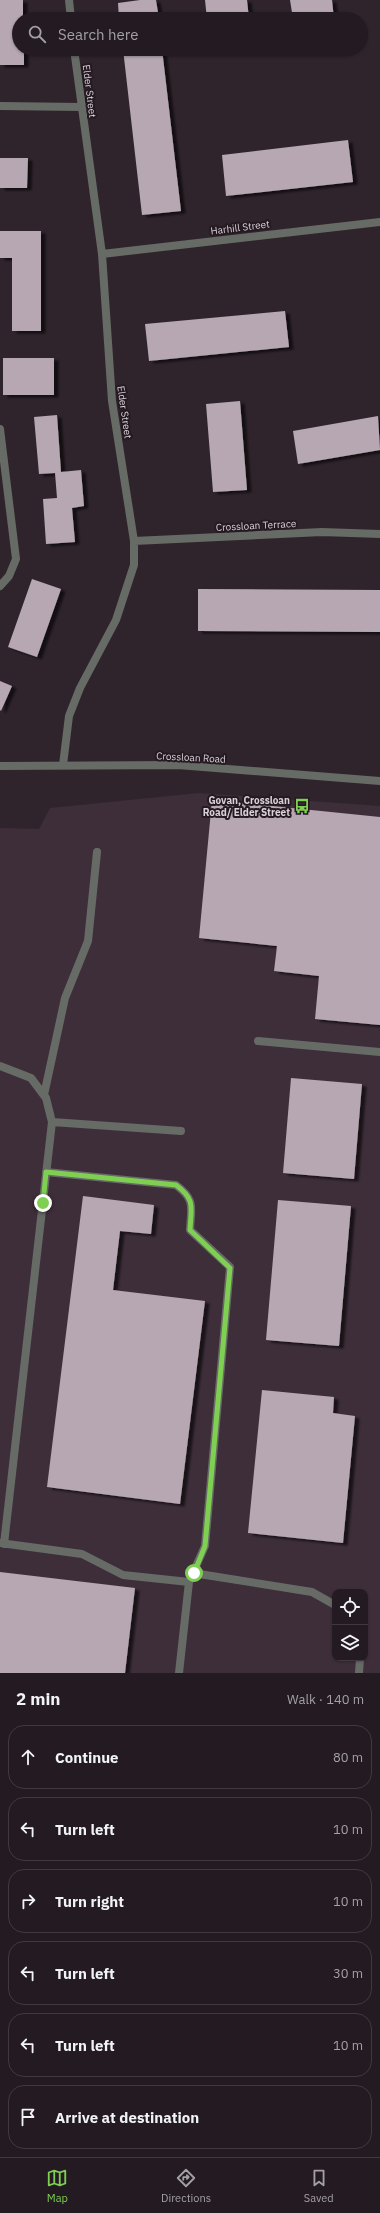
<!DOCTYPE html>
<html lang="en">
<head>
<meta charset="utf-8">
<style>
  body { margin:0; font-family:"IBM Plex Sans",sans-serif; background:#2b242a; color:#f1f3f6 }
  .controls { position:absolute; right:12px; bottom:12px; display:grid; overflow:hidden; border-radius:8px; box-shadow:0 1px 3px #0004 }
  .controls button { width:36px; height:36px; display:grid; place-items:center; padding:0; border:0; border-bottom:1px solid #40393f; background:#231b21; color:#f1f3f6; font:20px sans-serif }
  .stop { position:absolute; width:12px; height:12px; margin:-9px; border:3px solid #7fd052; border-radius:50%; background:#fff }
  .stop.end { background:#7fd052; border-color:#fff; box-shadow:0 1px 4px #0008 }
  .list { margin:0; padding:0; list-style:none }
  h2 { display:flex; justify-content:space-between; align-items:center; height:52px; margin:0; padding:0 16px; font-size:17px }
  h2 small { font-size:13px; font-weight:400; color:#a3a1a5 }
  .list li { display:grid; grid-template-columns:26px 1fr auto; gap:12px; align-items:center; box-sizing:border-box; height:64px; margin:0 8px 8px; padding:0 8px; border:1px solid #40393f; border-radius:16px }
  .list b { display:block; font-size:15px; white-space:nowrap }
  .list em { font-size:13px; font-style:normal; color:#a3a1a5 }
  .icon { flex:none; width:22px; height:22px; fill:none; stroke:currentColor; stroke-width:2; stroke-linecap:round; stroke-linejoin:round }
  .map { position:relative; flex:none; width:380px; height:1673px; overflow:hidden }
  .search { position:absolute; background:#231b21; box-shadow:0 1px 3px #0004; left:12px; right:12px; top:12px; height:44px; display:flex; align-items:center; gap:10px; box-sizing:border-box; padding:0 14px; border-radius:22px; color:#a3a1a5; font-size:15px }
  .sheet { height:484px; background:#231b21 }
  nav { display:flex; justify-content:space-around; align-items:center; box-sizing:border-box; height:56px; border-top:1px solid #40393f; background:#231b21; font-size:11px; color:#a3a1a5 }
  nav a { display:grid; justify-items:center; gap:2px }
  nav .on { color:#7fd052 }
  .map>svg:first-child { display:block }
</style>
</head>
<body>
<div class="map">
<svg width="380" height="1673" viewBox="0 0 380 1673">
  <defs>
    <filter id="shadow"><feDropShadow dx="4.5" dy="2.5" stdDeviation="1" flood-color="#0009"/></filter>
  </defs>
  <rect width="100%" height="100%" fill="#2f242c"/>
  <path fill="#3e2e3a" fill-rule="evenodd" d="M199,793l181,13v867h-380v-845l39,1 11,-21zM335,1592h30v66h-30z"/>
  <path fill="#b6a7b2" filter="url(#shadow)" d="M0,0h23v19h-4v30h5v16h-24z
    M140,0h16l3,19h-40l-1,-16z
    M205,0h42l2,19h-42z
    M290,0h42l2,19h-41z
    M123,49h39l19,162 -39,4z
    M348,140l5,42 -127,14 -4,-41z
    M0,158h28l-1,30h-27z
    M0,231h41v100h-29v-73h-12z
    M285,311l4,36 -140,14 -4,-37z
    M3,358h51v37h-51z
    M240,401l7,89 -34,2 -7,-88z
    M57,415l4,57 20,-2 3,36 -12,2 3,34 -29,2 -3,-45 14,-1 -2,-25 -16,1 -5,-57z
    M378,416l2,34 -82,14 -5,-33z
    M32,579l29,10 -24,68 -29,-10z
    M198,589l182,1v42l-182,-1z
    M0,681l12,5 -11,25 -1,-1z
    M212,800l168,17v208l-65,-6 4,-43 -45,-5 3,-25 -78,-8z
    M291,1078l71,6 -8,95 -71,-6z
    M83,1196l71,9 -3,29 -31,-3 -7,59 92,11 -25,203 -133,-17z
    M278,1200l73,6 -12,140 -73,-6z
    M262,1390l72,7 -1,16 22,3 -12,127 -95,-10z
    M0,1572l135,16 -10,85h-125z"/>
  <g fill="none" stroke-linecap="round" stroke-linejoin="round">
    <path stroke="#676b66" stroke-width="8" d="M258,1041l122,11
      M0,1066l31,12 15,20 6,24 -48,422
      M44,1095l21,-97 23,-57 9,-89
      M52,1122l129,9
      M46,1172l130,13c20,15 15,22 14,45l40,37 -25,279 -16,36
      M0,1543l82,11 41,21 66,7 -10,91
      M193,1573l119,19 23,13
      M359,1673l1,-15"/>
    <path stroke="#676b66" stroke-width="8" d="M69,0l2,19
      M0,106l81,1
      M102,254l278,-32
      M0,429l16,130 -7,17 -9,10
      M134,541l188,-9 58,2
      M63,765l6,-49 11,-28 36,-68 18,-55v-24l-22,-140 -10,-147 -28,-205"/>
    <path stroke="#676b66" stroke-width="8" d="M0,766l178,-1 202,16"/>
  </g>
  <g fill="none" stroke-linecap="round" stroke-linejoin="round">
    <path stroke="#7fd052" stroke-width="5" d="M43,1203l3,-31 130,13c20,15 15,22 14,45l40,38 -25,278 -11,27"/>
  </g>
  <defs>
    <g id="bus-bare" transform="scale(1.2)"><path d="M-5-6H5V4H4V6H2V4H-2V6H-4V4H-5ZM-3.5-4V0h7V-4ZM-3.5 1.2v1.5H-2V1.2ZM2 1.2v1.5H3.5V1.2Z" fill="#7fd052" stroke="#251a22" stroke-width="2.5" paint-order="stroke"/></g>
  </defs>
  <g fill-rule="evenodd">
    <use href="#bus-bare" x="302" y="806"/>
  </g>
  <g text-anchor="middle" stroke-width="4" stroke-linejoin="round" paint-order="stroke">
    <g font-size="10" fill="#dad2d8" stroke="#251a22">
      <text transform="translate(90 91) rotate(83)" y="4">Elder Street</text>
      <text transform="translate(240 227) rotate(-7)" y="4">Harhill Street</text>
      <text transform="translate(125 412) rotate(82)" y="4">Elder Street</text>
      <text transform="translate(256 525) rotate(-3)" y="4">Crossloan Terrace</text>
      <text transform="translate(191 757) rotate(3)" y="4">Crossloan Road</text>
    </g>
    <g font-size="10" font-weight="bold" fill="#dad2d8" stroke="#251a22" text-anchor="end">
      <text x="290" y="804">Govan, Crossloan<tspan x="290" dy="12">Road/ Elder Street</tspan></text>
    </g>
  </g>
</svg>
<div class="controls">
<button><svg class="icon" aria-label="locate" viewBox="0 0 24 24"><circle cx="12" cy="12" r="6"/><path d="M12 2v4M12 18v4M2 12h4M18 12h4"/></svg></button>
<button><svg class="icon" aria-label="layers" viewBox="0 0 24 24"><path d="M12 4l9 5-9 5-9-5zM3 14l9 5 9-5"/></svg></button>
</div>
<div class="stop" style="left:194px;top:1573px"></div>
<div class="stop end" style="left:43px;top:1203px"></div>
<div class="search"><svg class="icon" aria-label="search" viewBox="0 0 24 24"><circle cx="10" cy="10" r="6"/><path d="M15 15l6 6"/></svg>Search here</div>
</div>
<section class="sheet">
<h2>2 min<small>Walk · 140 m</small></h2>
<ul class="list">
<li><svg class="icon" aria-label="ahead" viewBox="0 0 24 24"><path d="M12 20V5M6 11l6-6 6 6"/></svg><div><b>Continue</b></div><em>80 m</em></li>
<li><svg class="icon" aria-label="left" viewBox="0 0 24 24"><path d="M17 20v-9H6M10 6l-5 5 5 5"/></svg><div><b>Turn left</b></div><em>10 m</em></li>
<li><svg class="icon" aria-label="right" viewBox="0 0 24 24"><path d="M7 20v-9h11M14 6l5 5-5 5"/></svg><div><b>Turn right</b></div><em>10 m</em></li>
<li><svg class="icon" aria-label="left" viewBox="0 0 24 24"><path d="M17 20v-9H6M10 6l-5 5 5 5"/></svg><div><b>Turn left</b></div><em>30 m</em></li>
<li><svg class="icon" aria-label="left" viewBox="0 0 24 24"><path d="M17 20v-9H6M10 6l-5 5 5 5"/></svg><div><b>Turn left</b></div><em>10 m</em></li>
<li><svg class="icon" aria-label="arrive" viewBox="0 0 24 24"><path d="M6 21V4h12l-3 4 3 4H6"/></svg><div><b>Arrive at destination</b></div></li>
</ul>
</section>
<nav>
<a class="on"><svg class="icon" aria-label="map" viewBox="0 0 24 24"><path d="M3 6l6-2 6 2 6-2v14l-6 2-6-2-6 2zM9 4v14M15 6v14"/></svg>Map</a>
<a><svg class="icon" aria-label="directions" viewBox="0 0 24 24"><path d="M12 3l9 9-9 9-9-9zM9 14v-3h6M13 9l2 2-2 2"/></svg>Directions</a>
<a><svg class="icon" aria-label="saved" viewBox="0 0 24 24"><path d="M7 4h10v16l-5-4-5 4z"/></svg>Saved</a>
</nav>
</body>
</html>
